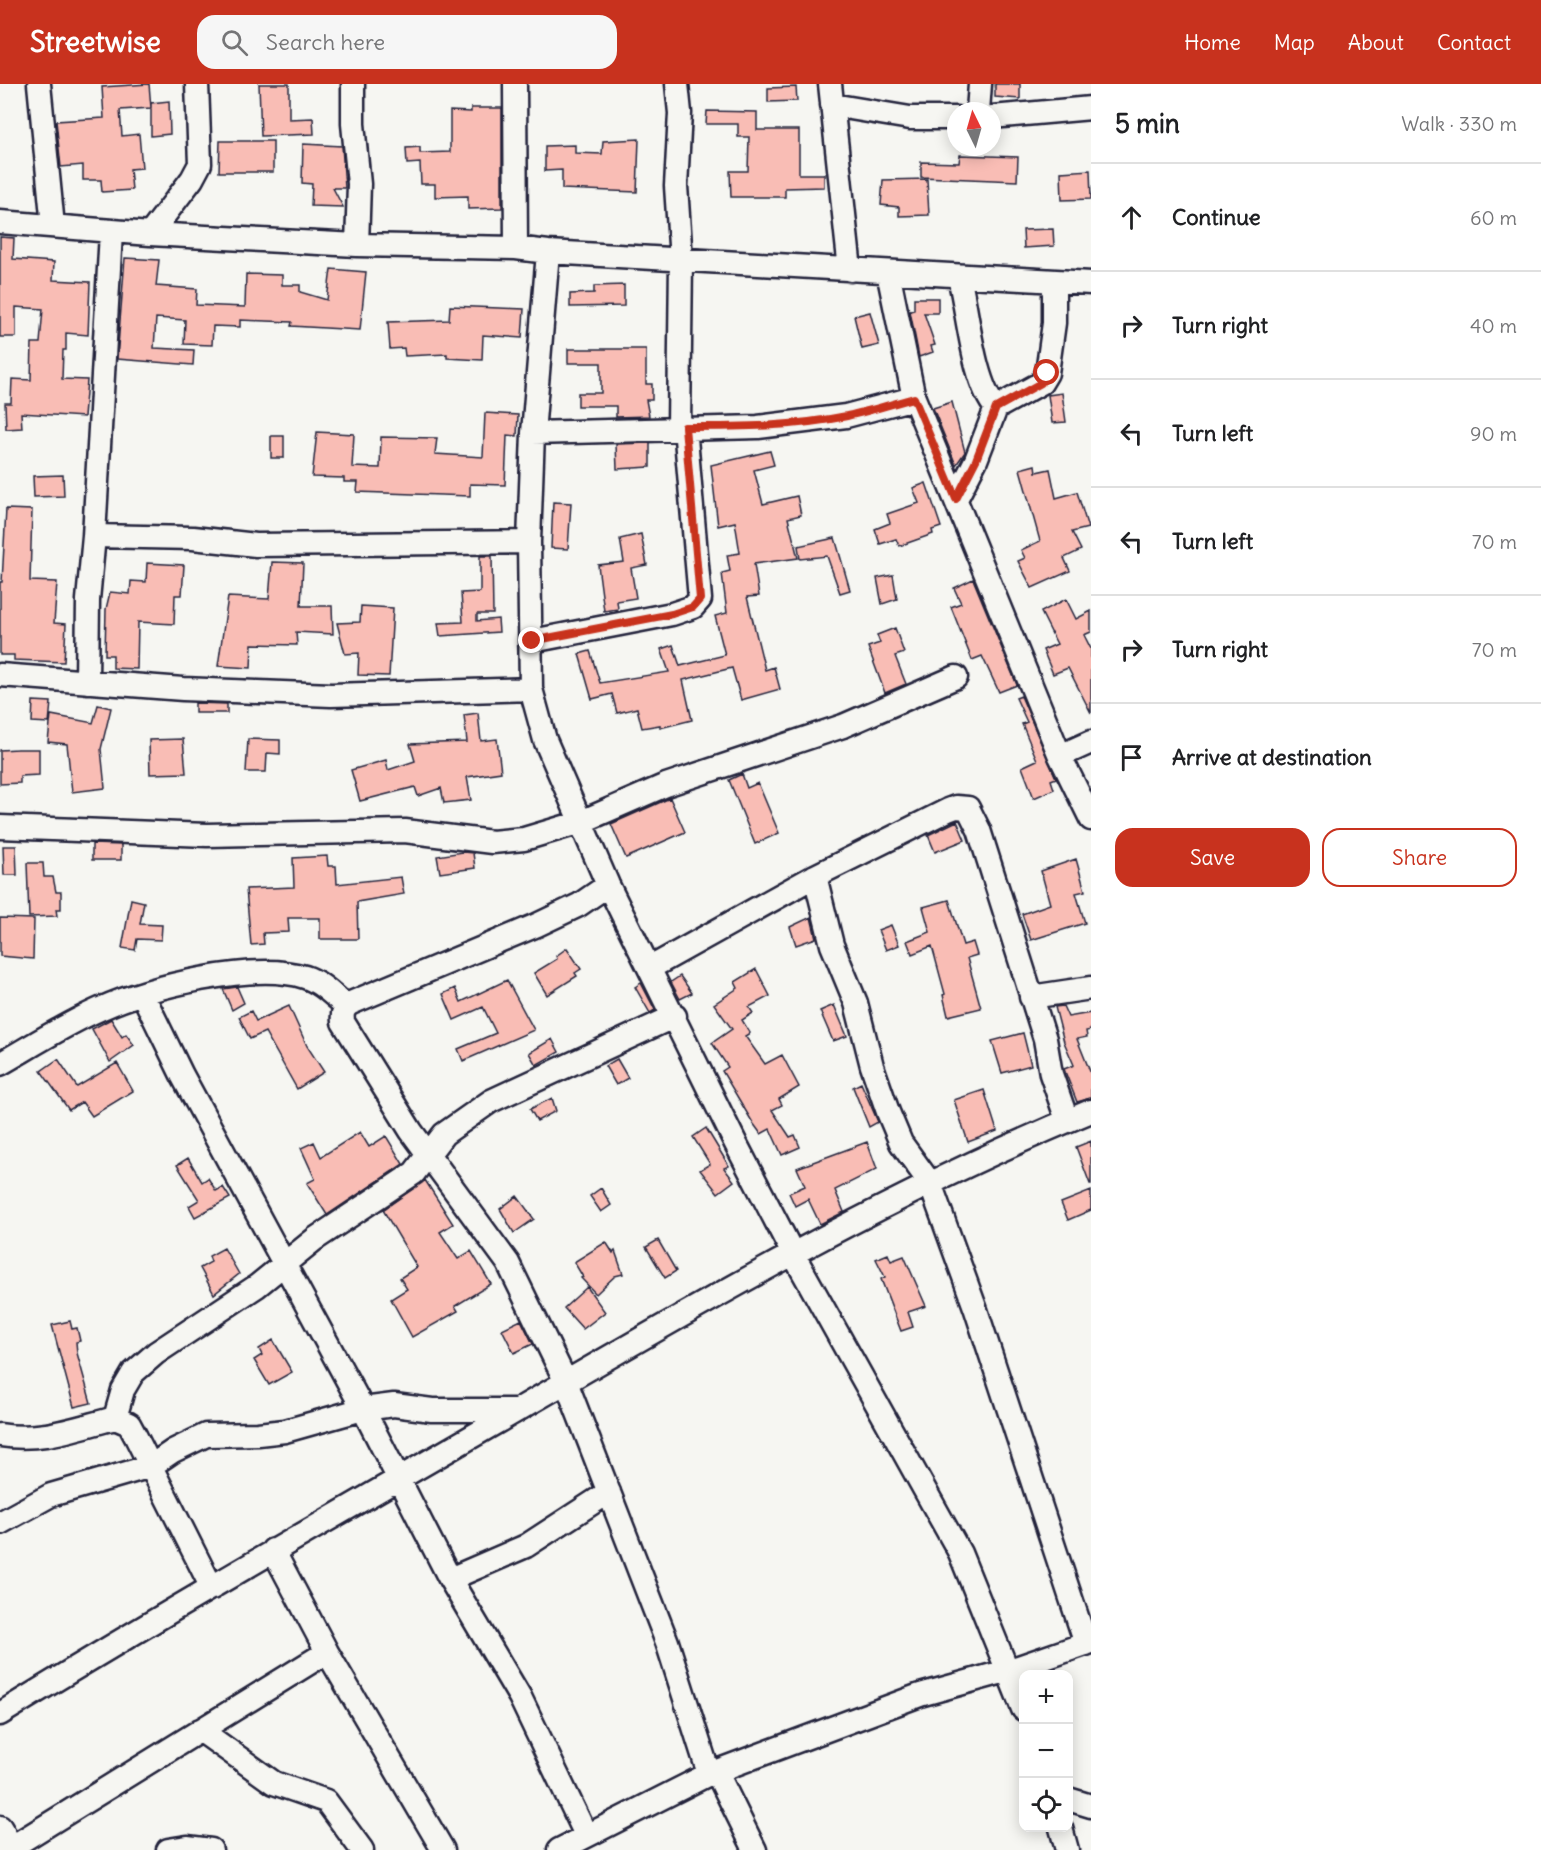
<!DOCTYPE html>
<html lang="en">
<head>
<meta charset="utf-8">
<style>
  body { margin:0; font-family:Delius,sans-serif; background:#f6f6f6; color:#202124 }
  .controls { position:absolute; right:18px; bottom:18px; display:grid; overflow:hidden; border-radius:12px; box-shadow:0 3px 15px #0003 }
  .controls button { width:54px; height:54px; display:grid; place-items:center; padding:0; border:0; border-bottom:2px solid #e0e0e0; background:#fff; color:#202124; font:30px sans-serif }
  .compass { position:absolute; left:947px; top:18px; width:54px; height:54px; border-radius:50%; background:#fff; box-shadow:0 3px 15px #0003; rotate:355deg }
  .stop { position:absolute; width:18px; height:18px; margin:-14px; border:4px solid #c8321e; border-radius:50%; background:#fff }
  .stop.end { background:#c8321e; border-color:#fff; box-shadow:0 2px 6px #0008 }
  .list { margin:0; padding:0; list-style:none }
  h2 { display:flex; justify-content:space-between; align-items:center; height:78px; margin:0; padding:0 24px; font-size:26px }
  h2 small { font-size:20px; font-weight:400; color:#757577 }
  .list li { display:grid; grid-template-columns:39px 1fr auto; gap:18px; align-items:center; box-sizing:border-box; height:108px; padding:0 24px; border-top:2px solid #e0e0e0 }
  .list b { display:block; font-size:22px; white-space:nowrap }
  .list em { font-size:20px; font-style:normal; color:#757577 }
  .actions { display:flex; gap:12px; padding:18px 24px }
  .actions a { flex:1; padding:14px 0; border:2px solid #c8321e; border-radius:18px; text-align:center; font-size:21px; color:#c8321e }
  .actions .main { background:#c8321e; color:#fff }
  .icon { flex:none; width:33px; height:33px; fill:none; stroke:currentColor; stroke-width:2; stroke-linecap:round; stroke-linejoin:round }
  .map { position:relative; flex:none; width:1091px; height:1766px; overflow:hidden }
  header { display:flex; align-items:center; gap:36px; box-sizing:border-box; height:84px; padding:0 30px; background:#c8321e; color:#fff }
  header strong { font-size:28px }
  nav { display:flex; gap:33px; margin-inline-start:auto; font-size:21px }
  .search { width:420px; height:54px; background:#f6f6f6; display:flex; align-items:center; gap:15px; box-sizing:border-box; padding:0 21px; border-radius:18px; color:#757577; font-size:22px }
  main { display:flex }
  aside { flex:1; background:#fff }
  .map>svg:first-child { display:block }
</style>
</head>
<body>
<header>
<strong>Streetwise</strong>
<div class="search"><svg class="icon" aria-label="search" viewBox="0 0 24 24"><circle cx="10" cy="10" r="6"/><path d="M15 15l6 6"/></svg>Search here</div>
<nav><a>Home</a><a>Map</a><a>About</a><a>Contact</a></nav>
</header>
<main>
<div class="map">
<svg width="1091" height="1766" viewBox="0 0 1091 1766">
  <rect width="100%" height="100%" fill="#f6f6f2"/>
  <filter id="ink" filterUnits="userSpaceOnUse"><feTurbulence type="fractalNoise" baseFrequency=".0167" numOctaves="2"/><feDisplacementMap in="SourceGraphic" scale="12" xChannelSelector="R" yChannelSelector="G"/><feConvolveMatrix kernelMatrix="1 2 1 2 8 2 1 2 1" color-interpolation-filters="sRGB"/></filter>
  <g filter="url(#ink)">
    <path fill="#f9bdb5" stroke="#22223b" stroke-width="1.5" d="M149,0l2,24 -31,2 2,26 17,-2 3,34 -12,1 2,21 -30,2 -1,-12h-18v-15l-22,2 -5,-46 48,-3 -2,-31z
      M259,0h30v35l24,-1 1,16 -53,2z
      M995,0h25v15l-25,-2z
      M796,3l1,14 -29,1v-14z
      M169,17l1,33 -19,2v-33z
      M471,24h31v100l-34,1v-13l-33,1v-13h-14l-1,-21 -13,1 -1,-16 14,-1v6l30,-1v-41l21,1z
      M707,27l50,1v18h42v44h25v13l-39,1v9h-54l-1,-26h18l1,-34h-11v-13h-32z
      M639,55l-2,53 -75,-3v-19l-17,1v-25l30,-1v8l27,1 1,-13z
      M220,57h53v31h-54z
      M303,60l39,2 3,42h-12l10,19 -32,-1 1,-22 -10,-1z
      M960,71l58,2 -1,24 -96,-4v-15l38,1z
      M1090,86l1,29 -29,1 -1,-28z
      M927,95l2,36 -30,1v-9l-18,-2 2,-25z
      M1053,145l1,17 -30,2 -1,-18z
      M0,153l14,1 -1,21 41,3 -1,18 37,2 -2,53 -22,-2v17h-3l-1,29 25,1 -3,37 -63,-4 1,15 -16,1 -1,-26h6l1,-24 19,1 1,-37h8l3,-34 -27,-2v30h-16z
      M125,174l34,2 -3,26 41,3 -1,16 49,2 1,-33 36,1v10h18v7l27,8 4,-31 35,3 -6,58 -69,-4 1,-4 -52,-2v7l-27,-1 -1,19 -28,-1 1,-24 -29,-2 -2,30 40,2 -1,15 -76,-6z
      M624,201v21l-54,1v-13l24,-1v-7z
      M914,214h24v15h-14l11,32 -4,1 2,6 -14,5 -9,-46 4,-1z
      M450,222l74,3 -2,29 -39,-3 -1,25 -35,-2v-4l-42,2 -1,-8 -14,1 -2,-27 61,-2z
      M870,228l9,33 -17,4 -8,-33z
      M568,265h78v35h6v16h-6l3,16 -33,1v-11h-38v-13h23v-30h-33z
      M1062,309l4,29 -14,1 -4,-28z
      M952,318l13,50 -9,13 -23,-57z
      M485,329l33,2 -1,21 -10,-1 -2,50 -35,-1v12l-113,-4 1,-10h-14v-4l-32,-1 5,-45 37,2 -2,33 28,1 1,-31 56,1 -2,16 48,3z
      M271,352h13v22h-13z
      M650,359v24l-33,2 -1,-25z
      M770,367l4,14 -20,5 9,34 34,-8 4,19 -13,3 10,40 -44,6 5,32 -12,1 18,73 9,-3 6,22 -39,11 -9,-32 -49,12 9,40 -32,8v-3l-18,3 -5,-20 -20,5 -5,-19 -20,5 -13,-45 11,-3 10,32 69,-11 -8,-23 12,-4 7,21 45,-11 -10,-39 12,-3 -5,-40 8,-2 -3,-16 13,-2 -5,-31 -17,4 -7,-61z
      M1035,381l1,7 14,-3 6,29 21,-6 11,36 -16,4 9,18 -17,8 6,13 -38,17 -14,-27 7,-3 -4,-8 19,-9 -20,-72z
      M63,391l1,21 -30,1 -1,-21z
      M926,399l15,44 -9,3 1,4 -34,12 -3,-7 -16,5 -5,-15 15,-6 -3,-9 32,-11 -6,-15z
      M553,418l18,1 -3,46 -17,-1z
      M6,425l26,1 -2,71 27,1 -3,41 12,1 -2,38 -50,-2v-5h-14v-73h2z
      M641,450l6,31 -16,3 5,30 -19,3 1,8 -14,2 -6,-46 26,-3 -4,-23z
      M835,454l15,52 -10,3 -13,-37 -27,3 -2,-13z
      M480,472h12l1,58h-16v7l21,-2 1,13 -59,4 -2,-13 25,-1 -2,-29 19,-1z
      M272,478l31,1 -2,43h31l1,28 -37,-2 1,13 -45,-1 -1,24 -33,-2 10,-69 41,2z
      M147,479l37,2 -2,30h-7l-1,29 -36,-2 -1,47 -24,-1v-13h-8l1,-46 4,-17 20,2 1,-13 15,1z
      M893,491l4,24 -15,5 -5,-26z
      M973,495l44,106 -18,7 -17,-36 -10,4 -21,-53 10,-4 -7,-15z
      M1066,515l10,20 15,-8v21l-7,3 7,14v64l-23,-45 -15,6 -10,-24 14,-6 -16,-32z
      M361,522l32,2 -4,68 -31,-1 1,-22 -14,1 -8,-31 23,-1z
      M895,544l9,25 -9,3 11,28 -21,9 -17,-46 12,-4 -3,-8z
      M1021,612l35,82 -5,2 3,9 -20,9 -12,-31 15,-7 -15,-36 5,-2 -11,-24z
      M33,617l18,1 -2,21 -17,-1z
      M195,619l32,1v9h-32z
      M98,621l13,3 -10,41 4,39 -33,4 -5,-48 -19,-2 3,-27 42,8z
      M478,629l3,28 16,-2 4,33 -34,5 4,23 -27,3 -3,-15 -23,8 -3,-9 -55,14 -9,-31 35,-10 2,10 27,-9 -5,-17 57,-2 -3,-27z
      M183,655l3,34 -36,1 -1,-34z
      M248,655l32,1v14l-13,-1 -1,19h-20z
      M18,665h21v26l-19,1v7l-20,1v-34z
      M742,690l5,14 11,-5 21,50 -24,11 -26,-64z
      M670,714l15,34 -59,26 -15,-34z
      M957,737l8,19 -30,12 -7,-17z
      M92,760l29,1v15h-29z
      M3,762h13l1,29h-13z
      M463,768l10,1 2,15 -35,5 -3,-17z
      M327,772l1,10h8l1,18 64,-7 3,17 -47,8 1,37h-38v-21h-32l1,14 -26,1 1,11 -13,1 -5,-56 48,-2 -1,-29z
      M1076,775l9,32 -9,2 9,30 -54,17 -9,-26 28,-10 -9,-33z
      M27,779h16l1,14h9l3,15h5v17h-5l1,7 -28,1z
      M131,815l13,3 -4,22 22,1 -1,15 -24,-1 -2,11 -13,-2z
      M949,816l14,45 10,-3 4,13 -10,3 14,50 -33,8 -5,-21 2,-1 -13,-48 -20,8 -5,-13 23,-9 -7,-25z
      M811,833l5,21 -20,7 -6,-18z
      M0,834l34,1 -1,40 -33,-3z
      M891,841l8,20 -13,5 -8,-20z
      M567,864l14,21 -6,4 2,3 -30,19 -13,-22 23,-14 -1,-3z
      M756,885l14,27 -21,11 4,6 -11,7 8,13 -5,3 20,28 17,-9 17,32 -20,12 3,6 -10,5 18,27 5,-2 5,12 -18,8 -12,-26 -9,5 -8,-11 -31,-52 6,-4 -16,-24 20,-14 -18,-25 24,-16 -3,-6z
      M680,892l12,17 -12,6 -9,-17z
      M507,896l27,50 -71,31 -5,-12 38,-16 -13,-26 -29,13 -11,-26 12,-6 6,14z
      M641,899l14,27 -5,3 -15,-26z
      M237,903l7,16 -12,7 -9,-21z
      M834,921l13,31 -14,5 -13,-30z
      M289,922l18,40 17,26 -27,17 -32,-57 -15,7 -11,-22 12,-6 5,10z
      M1063,922l5,11 23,-4v17l-5,1 1,6 -10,2 14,35v24l-14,4 -13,-33 10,-4 -10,-23 -9,-35z
      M111,935l11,18 4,-3 8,11 -24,17 -18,-33z
      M1023,949l8,32 -29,8 -10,-32z
      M552,955l7,13 -23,13 -7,-12z
      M58,975l19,28 40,-24 16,28 -41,25 -10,-14 -13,8 -28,-39z
      M617,975l11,19 -12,7 -11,-19z
      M861,999l17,39 -9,5 -16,-40z
      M984,1006l13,41 -29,11 -14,-42z
      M552,1014l4,13 -19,10 -7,-12z
      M706,1044l23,38 -5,2 10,13 -16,12 -18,-23 10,-6 -17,-27z
      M360,1048l9,15 17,-11 17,28 -76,51 -20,-32 8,-4 -14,-31 13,-6 7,15z
      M1091,1057v43h-1l-14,-37z
      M867,1058l10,27 -42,21 9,22 -24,12 -12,-25 -13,7 -6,-13 16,-7 -8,-18z
      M188,1074l14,24 6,-4 8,13 7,-4 7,11 -35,19 -6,-11 10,-6 -22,-35z
      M425,1096l28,44 -13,8 18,27 13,-8 20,33 -36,22 3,5 -46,26 -21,-38 16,-10 -7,-11 17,-11 -34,-57z
      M601,1104l10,17 -10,7 -11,-16z
      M1091,1107v19l-23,10 -7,-17z
      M517,1112l17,23 -20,14 -14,-24z
      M658,1156l18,31 -11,7 -19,-31z
      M606,1158l7,11 2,-2 8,23 -8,2 -19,18 -15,-16 2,-1 -9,-15z
      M224,1164l15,26 -25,20 -14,-26 11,-6 -2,-6z
      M888,1170l3,7 13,-5 22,50 -18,6 5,15 -12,4 -20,-52 4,-2 -9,-18z
      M587,1203l18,25 -22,17 -19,-21z
      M521,1236l12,24 -19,9 -12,-24z
      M70,1237l2,8 5,-1 3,13 -4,1 1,11 14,50 -17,4 -22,-82z
      M273,1256l19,32 -23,13 -15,-25 8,-5 -3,-6z"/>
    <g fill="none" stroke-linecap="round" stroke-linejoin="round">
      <g stroke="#22223b" stroke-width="27">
        <path id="minor" d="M39,0l14,142
          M353,0v40l6,60 -2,61
          M515,0l1,164
          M677,0l3,29 -4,73 5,74 -2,167
          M830,0l20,186
          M832,21l78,13h46
          M978,27l2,-27
          M992,33l99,-9
          M0,138l150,12 207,11 159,3 32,4 543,31
          M150,150l42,-55 8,-15 -3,-80
          M548,168l-15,181 -4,109 2,147 14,51 63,145 128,259 56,108 168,301 63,156
          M888,188l26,126 146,358 31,63
          M959,193c9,35 14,105 37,131
          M533,349l225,-6 88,-11 68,-18
          M956,415l20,-39 20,-52 45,-25 6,-10 7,-50v-41
          M94,452l99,2 63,7 273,-3
          M532,557l140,-27 21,-7 7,-8 -15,-172
          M0,591l183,14 148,6 200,-6
          M87,598l1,-82 6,-64 17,-304
          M1060,672l31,-14
          M0,743l207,8 198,-4 87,11 32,-3 57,-17 85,-37 177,-59 113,-49
          M815,792l17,69 24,58 16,63 16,46 13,31 29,40 46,127 110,334
          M608,801l-29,20 -42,20 -186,78c-8,5 -9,10 -8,19l68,109 97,132 58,119 101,260 42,132
          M650,884l165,-92 133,-66 8,-3 12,1 11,22 66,209 6,35 16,46
          M143,911l39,80 181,334 87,170 70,118 66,138
          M1031,913l60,-9
          M0,980c33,-19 66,-40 100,-55 49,-22 154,-48 205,-32 16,5 29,19 41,29
          M115,1334l8,-28 10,-17 23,-20 101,-67 58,-47 99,-66 30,-39 47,-33 184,-85
          M0,1351c42,7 75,-7 115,-17l14,6 7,13 76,151
          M0,1439l51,-28 100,-29 22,-15 33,-16 52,-1 27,-3 78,-22 31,-4 38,5h83
          M273,1466l54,102 116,198
          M450,1495l76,-33 83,-54
          M0,1630c164,-101 331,-196 497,-292 194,-113 387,-226 594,-311
          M200,1646l74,53 52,18 36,49
          M716,1687l39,79
          M1068,1715l23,7
          M0,1743l12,20
          M1061,1744l6,22
          M7,1766l320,-198
          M168,1766l19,-3 24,3
          M559,1766l150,-76 211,-79 90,-25 81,-28"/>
      </g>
      <use href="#minor" stroke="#f6f6f2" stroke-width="22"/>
    </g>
  </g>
  <g fill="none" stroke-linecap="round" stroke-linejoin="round" filter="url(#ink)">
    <path stroke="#c8321e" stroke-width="8" d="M532,557l140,-27 21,-7 7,-8 -15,-172c54,0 108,0 162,-11 22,-5 45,-12 67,-18l42,101 20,-39 20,-52 45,-25 6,-10"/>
  </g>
</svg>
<div class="controls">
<button>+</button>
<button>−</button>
<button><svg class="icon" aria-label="locate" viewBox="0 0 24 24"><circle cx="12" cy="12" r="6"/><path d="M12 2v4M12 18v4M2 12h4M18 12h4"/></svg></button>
</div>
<svg class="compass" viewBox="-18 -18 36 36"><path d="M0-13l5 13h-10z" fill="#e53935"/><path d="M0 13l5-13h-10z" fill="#757577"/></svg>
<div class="stop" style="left:1047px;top:289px"></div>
<div class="stop end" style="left:532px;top:557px"></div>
</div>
<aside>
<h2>5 min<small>Walk · 330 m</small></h2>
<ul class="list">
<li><svg class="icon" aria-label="ahead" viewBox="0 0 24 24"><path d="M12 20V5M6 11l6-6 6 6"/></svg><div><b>Continue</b></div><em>60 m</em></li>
<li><svg class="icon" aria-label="right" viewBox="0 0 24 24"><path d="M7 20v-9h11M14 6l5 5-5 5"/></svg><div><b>Turn right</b></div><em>40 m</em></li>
<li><svg class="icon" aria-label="left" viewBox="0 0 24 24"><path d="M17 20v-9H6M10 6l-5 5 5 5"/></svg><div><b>Turn left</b></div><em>90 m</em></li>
<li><svg class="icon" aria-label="left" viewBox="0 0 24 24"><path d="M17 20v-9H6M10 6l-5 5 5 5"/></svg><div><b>Turn left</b></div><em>70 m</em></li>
<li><svg class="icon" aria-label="right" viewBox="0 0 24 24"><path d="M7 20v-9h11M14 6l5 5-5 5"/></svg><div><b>Turn right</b></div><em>70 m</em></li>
<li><svg class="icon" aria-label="arrive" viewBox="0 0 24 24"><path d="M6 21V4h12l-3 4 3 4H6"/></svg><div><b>Arrive at destination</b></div></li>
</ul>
<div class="actions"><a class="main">Save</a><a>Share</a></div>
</aside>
</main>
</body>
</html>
